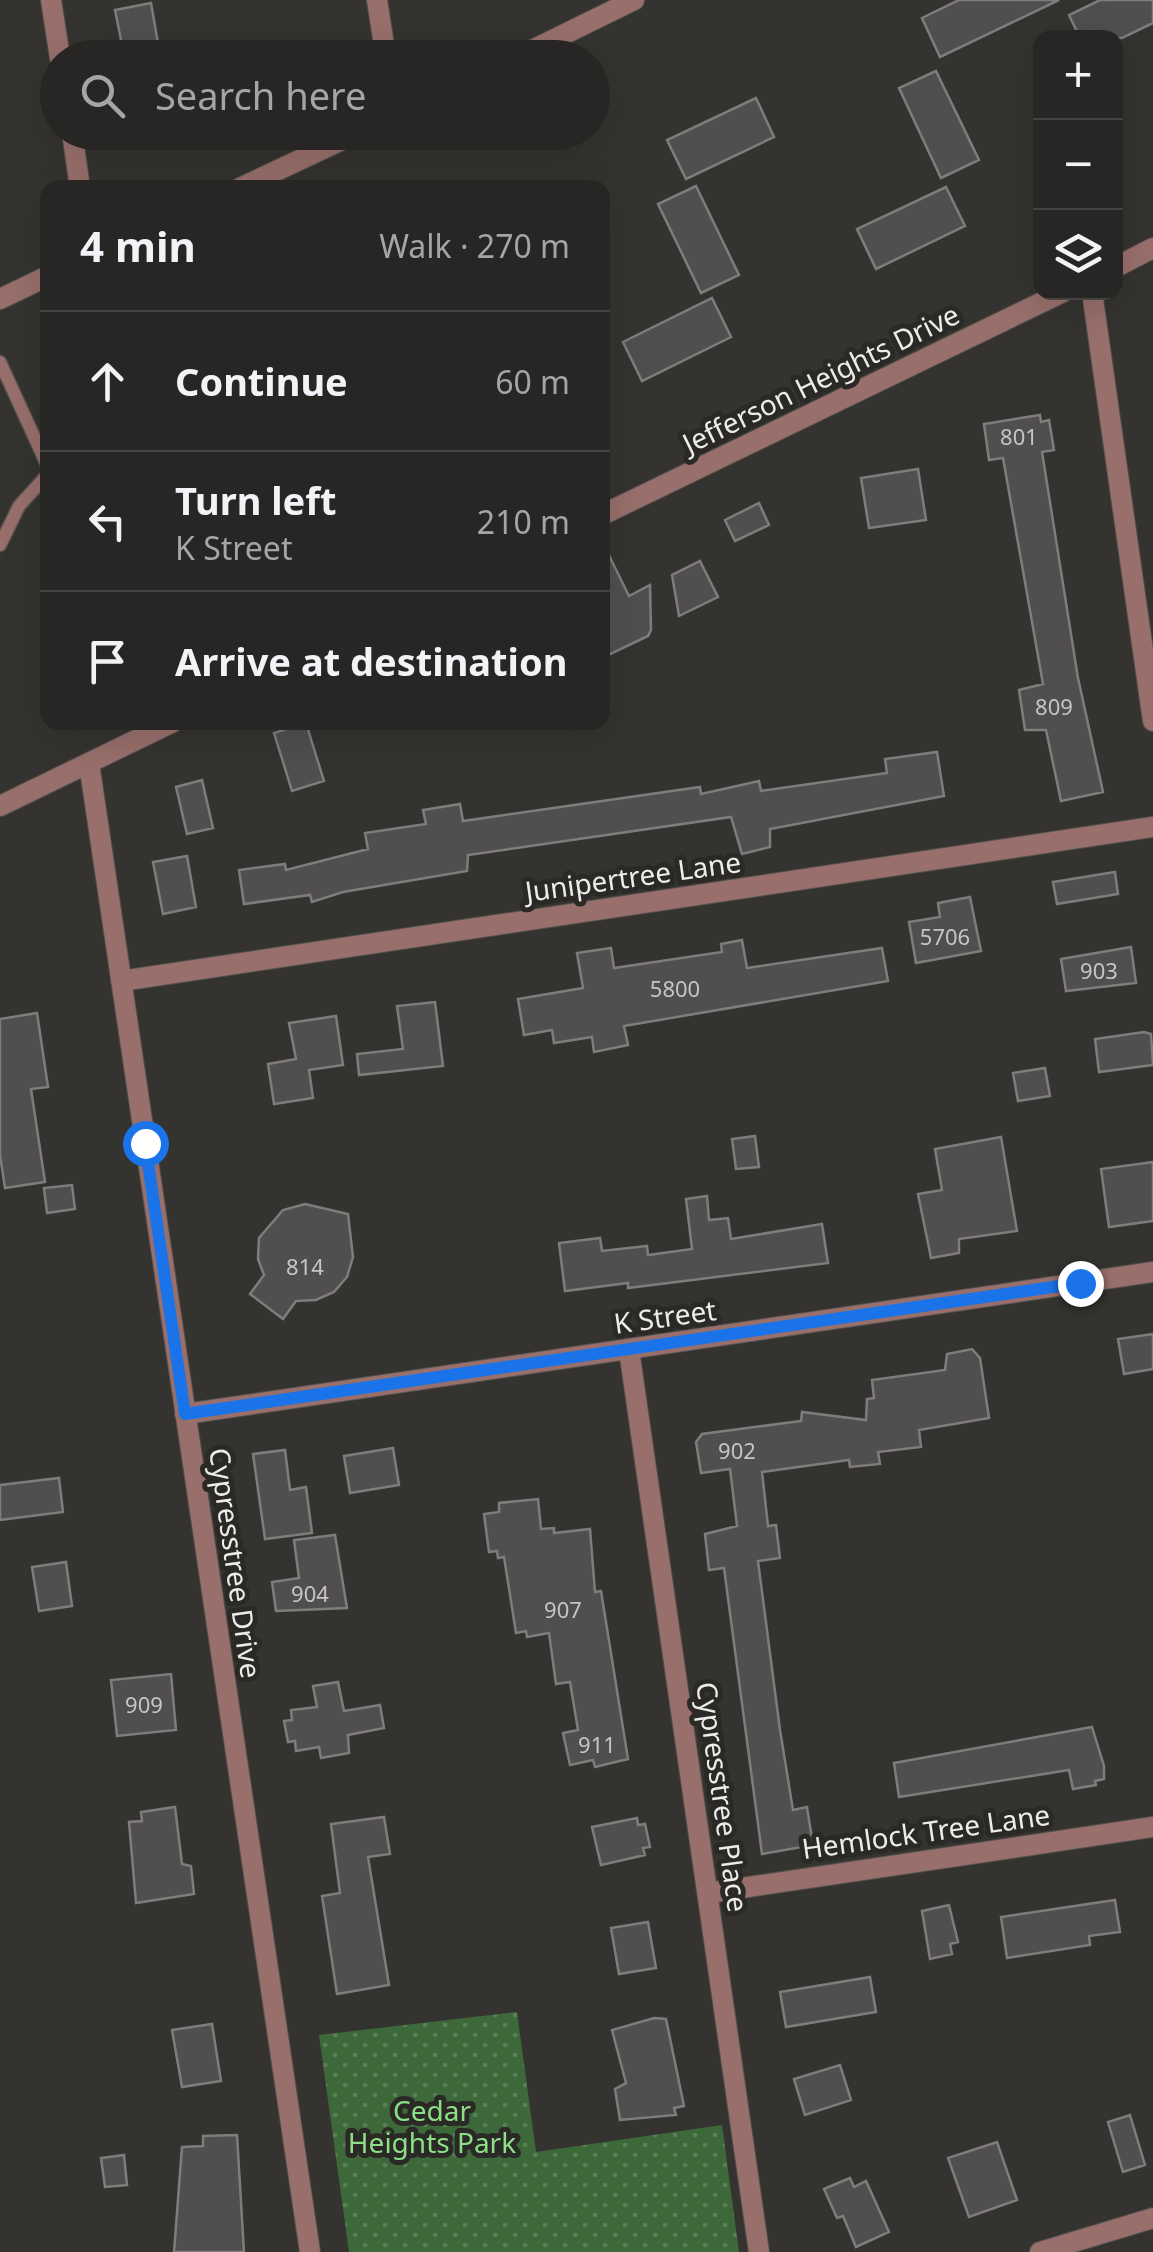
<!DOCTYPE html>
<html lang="en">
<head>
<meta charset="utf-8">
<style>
  body { margin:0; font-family:"Noto Sans",sans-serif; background:#2f2e2c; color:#f1f3f6 }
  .controls { position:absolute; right:30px; top:30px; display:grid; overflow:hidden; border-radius:20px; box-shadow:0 10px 40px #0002 }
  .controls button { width:90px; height:90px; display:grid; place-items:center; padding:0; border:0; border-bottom:2px solid #434341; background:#272624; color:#f1f3f6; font:50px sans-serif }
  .stop { position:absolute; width:30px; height:30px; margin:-22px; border:8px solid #1a73e8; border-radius:50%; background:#fff }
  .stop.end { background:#1a73e8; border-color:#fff; box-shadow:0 2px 10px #0008 }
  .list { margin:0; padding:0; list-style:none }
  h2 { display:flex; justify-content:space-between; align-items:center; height:130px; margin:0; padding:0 40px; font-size:42px }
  h2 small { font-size:32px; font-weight:400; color:#a4a5a6 }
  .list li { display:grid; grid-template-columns:65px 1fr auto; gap:30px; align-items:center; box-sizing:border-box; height:140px; padding:0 40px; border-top:2px solid #434341 }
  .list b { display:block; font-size:38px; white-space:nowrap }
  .list p { margin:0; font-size:32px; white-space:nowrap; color:#a4a5a6 }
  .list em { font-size:32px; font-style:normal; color:#a4a5a6 }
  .icon { flex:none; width:55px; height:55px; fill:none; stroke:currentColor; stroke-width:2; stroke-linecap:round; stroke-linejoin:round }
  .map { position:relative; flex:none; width:1153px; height:2252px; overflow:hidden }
  .search { position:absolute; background:#272624; box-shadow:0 10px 40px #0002; left:40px; top:40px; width:570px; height:110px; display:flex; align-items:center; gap:25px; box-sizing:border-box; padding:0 35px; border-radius:55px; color:#a4a5a6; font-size:38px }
  .panel { position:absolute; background:#272624; box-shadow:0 10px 40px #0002; left:40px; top:180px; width:570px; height:550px; border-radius:20px }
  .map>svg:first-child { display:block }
</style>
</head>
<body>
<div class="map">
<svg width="1153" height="2252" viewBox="0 0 1153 2252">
  <defs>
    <pattern id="park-dots" width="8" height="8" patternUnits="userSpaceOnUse" patternTransform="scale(2.5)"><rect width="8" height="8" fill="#3d693a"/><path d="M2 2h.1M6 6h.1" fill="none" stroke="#597f57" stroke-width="1.8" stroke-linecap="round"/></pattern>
  </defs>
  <rect width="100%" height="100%" fill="#343330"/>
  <path fill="url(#park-dots)" d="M517,2012l19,140 186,-27 17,127h-390l-30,-217z"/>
  <path fill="#514e4f" stroke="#7f7c7d" stroke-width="2.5" d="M959,0h100l-119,57 -18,-39z
    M1100,0h53v23l-31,15h-42l-11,-23z
    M151,3l8,46 -35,6 -9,-45z
    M936,71l43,89 -38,18 -42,-90z
    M756,98l18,39 -88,42 -19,-39z
    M696,186l43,89 -38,18 -43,-89z
    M946,187l19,39 -89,43 -19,-40z
    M712,298l19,39 -89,44 -19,-39z
    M1040,415l1,7 8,-2 5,30 -12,2 36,226 25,114 -42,9 -15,-71h-21l-6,-40 24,-6 -40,-226 -14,2 -5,-36z
    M918,469l8,51 -57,8 -8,-50z
    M759,503l10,22 -34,16 -10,-21z
    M602,541l27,55 21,-11 1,45 -3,6 -46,22z
    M700,561l18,36 -39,19 -7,-41z
    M306,723l18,58 -32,10 -18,-58z
    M937,752l7,44 -174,33v18l-28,7 -11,-37 -263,38 -1,16 -124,21 -31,10 -2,-7 -66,9 -5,-34 46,-6 1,6 82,-21 -3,-16 61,-9 -3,-14 37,-6 3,17 237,-34 1,7 58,-13 2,10 126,-18 -2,-14z
    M202,780l11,48 -26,6 -11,-47z
    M187,856l9,51 -33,7 -10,-52z
    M1115,872l3,22 -61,10 -4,-22z
    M970,897l11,54 -65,12 -7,-41 31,-5 -2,-14z
    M742,940l5,28 135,-20 6,33 -264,45 4,19 -34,7 -2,-15 -38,6 -2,-13 -28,5 -6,-36 65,-11 -6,-35 34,-5 3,20 108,-16 -1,-8z
    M1131,947l5,36 -70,8 -5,-32z
    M435,1002l8,64 -84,9 -2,-21 46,-5 -6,-43z
    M37,1013l11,74 -17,2 14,93 -40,6 -5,-33v-136z
    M336,1016l7,49 -34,5 4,28 -39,6 -6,-40 28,-5 -7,-36z
    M1144,1032l7,2 2,31 -54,7 -4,-33z
    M1045,1068l5,28 -32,5 -5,-28z
    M755,1136l4,31 -23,2 -4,-30z
    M1001,1137l16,94 -58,8v14l-28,5 -13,-64 24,-4 -7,-41z
    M1153,1162v59l-44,6 -8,-58z
    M72,1185l3,24 -28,4 -3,-25z
    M707,1196l2,24 19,-2 3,21 91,-15 6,39 -200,25v-5l-63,8 -6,-48 41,-5 2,13 45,-5 1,9 44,-6 -6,-50z
    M305,1204l43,10 5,43 -6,20 -13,15 -18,8 -20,1 -13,18 -33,-25 14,-19 -6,-16 1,-21 24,-28z
    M1153,1334v35l-29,5 -6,-35z
    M972,1349l8,9 9,60 -70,12 2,17 -43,5 2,12 -30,3 -1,-7 -87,12 6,54 8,-1 4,33 -22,3 22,169 13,80 14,-3 6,38 -51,9 -38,-286 -15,2 -4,-36 32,-8 -7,-57 -29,4 -5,-31 6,-8 99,-13 1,-9 64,8 1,-21 7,-1 -2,-18 73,-10 2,-16z
    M393,1448l6,37 -49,8 -6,-37z
    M285,1450l5,40 16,-3 6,46 -47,6 -12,-85z
    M59,1478l4,34 -63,8v-35z
    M538,1499l3,30 13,-1v5l36,-4 5,63 6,-1 27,168 -33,8 -2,-7 -23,5 -7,-32 15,-3 -8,-48 -14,2 -7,-51 -22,4 -1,-6 -10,2 -12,-76 -6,1 -1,-7 -8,1 -5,-38 15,-2v-9z
    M335,1535l12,73 -71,3 -4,-29 27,-4 -5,-38z
    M66,1562l6,44 -33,5 -7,-44z
    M171,1674l5,56 -59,6 -6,-56z
    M338,1682l6,29 36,-6 4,23 -36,7 1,18 -28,5 -2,-11 -23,4 -1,-10 -7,1 -4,-21 8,-1 -1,-10 26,-3 -4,-21z
    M1092,1727l12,39v13l-9,2 1,4 -23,4 -4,-19 -170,27 -5,-34z
    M175,1807l7,57 9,2 3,28 -58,9 -7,-81 13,-1 -1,-9z
    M384,1817l6,37 -22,3 21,128 -52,9 -15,-98 18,-3 -9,-69z
    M637,1818l1,7 7,-1 5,23 -7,1 2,7 -44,10 -9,-38z
    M1115,1900l5,32 -31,4 1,9 -83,13 -6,-41z
    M949,1905l9,37 -8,2 2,10 -22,5 -8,-48z
    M648,1922l8,46 -37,6 -8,-46z
    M870,1977l6,35 -90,15 -6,-35z
    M654,2018l12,1 18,87 -10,2 2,7 -56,5 -5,-31 11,-6 -14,-53z
    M212,2024l9,57 -39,6 -10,-57z
    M840,2065l11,35 -46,15 -11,-36z
    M1130,2115l15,50 -22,7 -15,-50z
    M237,2135l7,117h-70l8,-105 21,-1v-10z
    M997,2142l20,58 -48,17 -21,-59z
    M124,2155l3,30 -22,2 -4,-29z
    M850,2178l4,9 12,-6 23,51 -33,15 -13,-31 -6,2 -13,-29z"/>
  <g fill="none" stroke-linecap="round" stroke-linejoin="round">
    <g stroke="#52514e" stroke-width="15">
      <path id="lane" d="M0,362l48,105
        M0,545l19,-39 29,-32"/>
    </g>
    <g stroke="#52514e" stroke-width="22">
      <path id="street" d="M51,0l9,58
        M377,0l9,58
        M516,58l118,-58
        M72,132l8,56
        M240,188l119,-56
        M1116,267l37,-19
        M1092,292l61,429
        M0,299l48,-23
        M602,515l461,-223
        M89,763l221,1489
        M0,806l173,-84
        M121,981l1032,-154
        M629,1350l130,902
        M185,1414l968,-142
        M708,1893l445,-66
        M1040,2252l113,-34"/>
    </g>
    <use href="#lane" stroke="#986f6b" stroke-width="12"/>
    <use href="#street" stroke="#986f6b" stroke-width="20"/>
  </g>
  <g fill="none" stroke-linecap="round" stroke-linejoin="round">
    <path stroke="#1a73e8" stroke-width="12" d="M145,1143l40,271 895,-131"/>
  </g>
  <g text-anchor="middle" stroke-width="10" stroke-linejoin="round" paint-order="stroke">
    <g font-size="22" fill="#c6c4c4">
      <text x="1019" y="445">801</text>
      <text x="1054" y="715">809</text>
      <text x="945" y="945">5706</text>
      <text x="1099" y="979">903</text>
      <text x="675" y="997">5800</text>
      <text x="305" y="1275">814</text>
      <text x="737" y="1459">902</text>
      <text x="310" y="1602">904</text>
      <text x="563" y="1618">907</text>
      <text x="144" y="1713">909</text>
      <text x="597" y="1753">911</text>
    </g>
    <g font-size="28" fill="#edeceb" stroke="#2a2926">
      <text transform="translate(821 379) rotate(-26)" y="10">Jefferson Heights Drive</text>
      <text transform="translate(633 877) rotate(-8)" y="10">Junipertree Lane</text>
      <text transform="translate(665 1317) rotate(-8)" y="10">K Street</text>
      <text transform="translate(235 1563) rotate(82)" y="10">Cypresstree Drive</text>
      <text transform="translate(722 1797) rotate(82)" y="10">Cypresstree Place</text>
      <text transform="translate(926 1832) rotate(-8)" y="10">Hemlock Tree Lane</text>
    </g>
    <g font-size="28" fill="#8cdf86" stroke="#2a2926">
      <text x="432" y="2121">Cedar<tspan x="432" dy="32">Heights Park</tspan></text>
    </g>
  </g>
</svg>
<div class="controls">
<button>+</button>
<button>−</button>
<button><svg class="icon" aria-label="layers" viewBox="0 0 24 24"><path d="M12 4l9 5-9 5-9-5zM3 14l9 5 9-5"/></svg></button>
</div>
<div class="stop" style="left:145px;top:1143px"></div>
<div class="stop end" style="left:1080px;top:1283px"></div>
<div class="search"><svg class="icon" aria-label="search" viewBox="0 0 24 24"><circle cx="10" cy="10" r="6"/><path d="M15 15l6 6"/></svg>Search here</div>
<section class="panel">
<h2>4 min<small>Walk · 270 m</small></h2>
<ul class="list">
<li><svg class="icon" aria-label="ahead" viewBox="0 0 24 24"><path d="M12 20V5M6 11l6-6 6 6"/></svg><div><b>Continue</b></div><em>60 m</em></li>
<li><svg class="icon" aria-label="left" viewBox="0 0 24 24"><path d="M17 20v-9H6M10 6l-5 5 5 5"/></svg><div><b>Turn left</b><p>K Street</p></div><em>210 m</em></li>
<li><svg class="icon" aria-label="arrive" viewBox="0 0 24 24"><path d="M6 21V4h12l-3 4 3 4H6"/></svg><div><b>Arrive at destination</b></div></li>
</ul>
</section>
</div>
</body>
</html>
